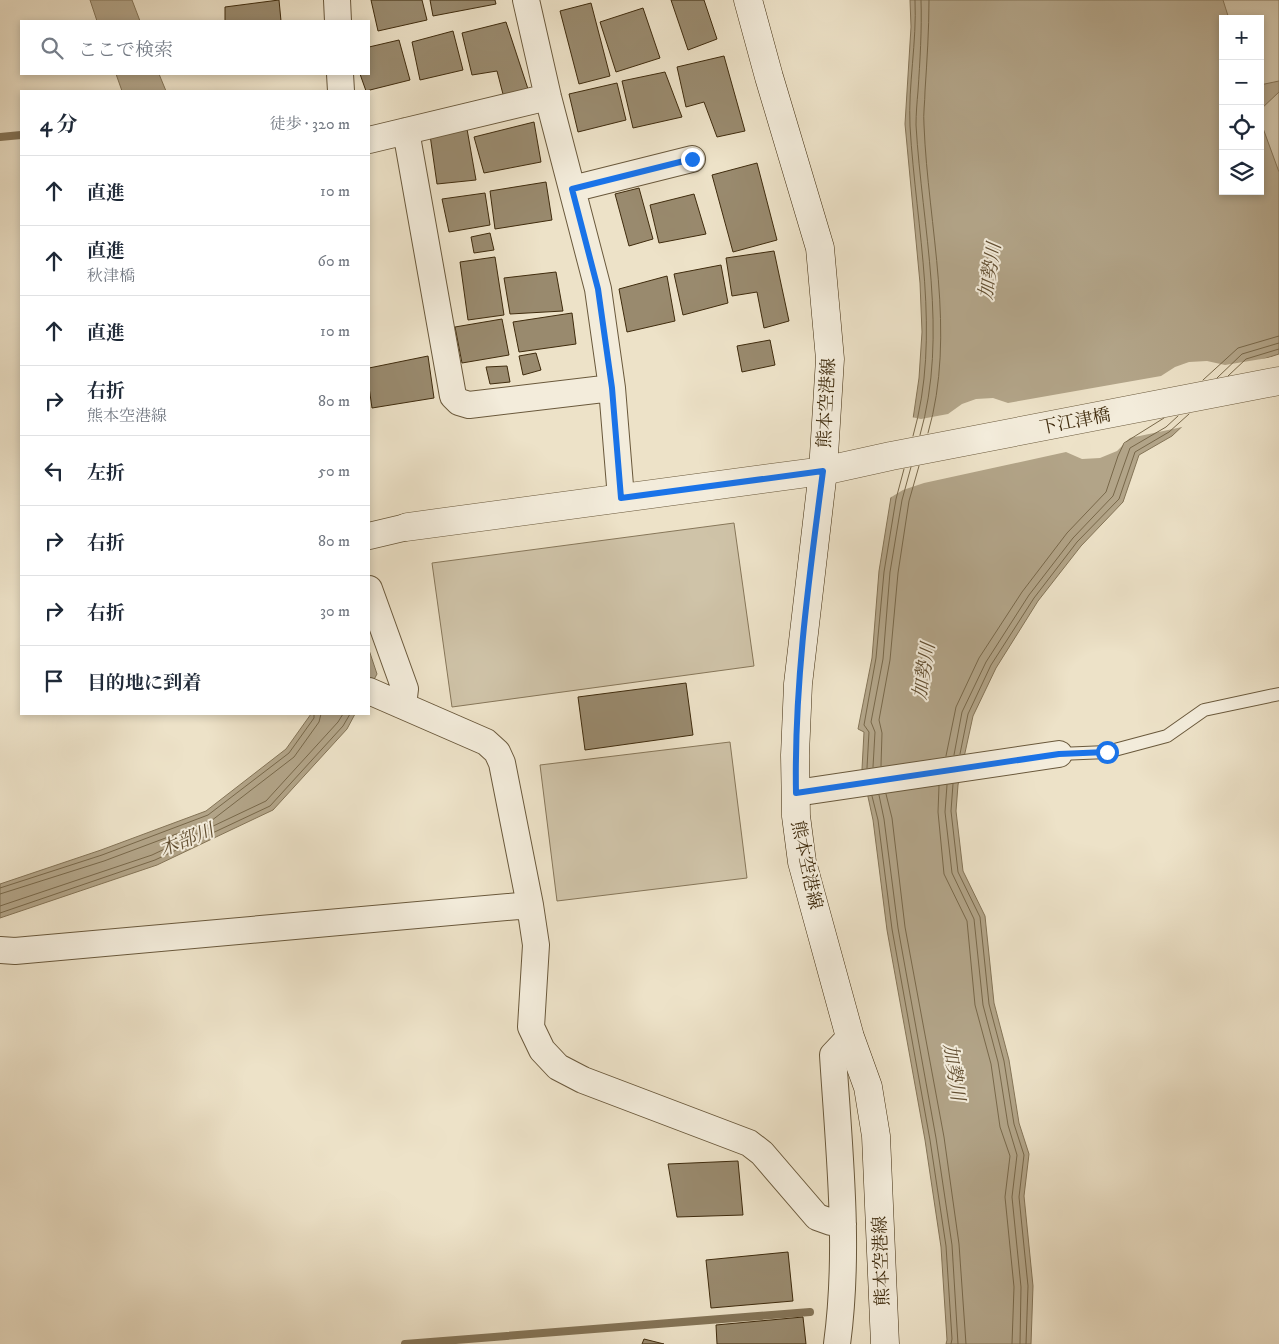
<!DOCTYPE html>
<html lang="ja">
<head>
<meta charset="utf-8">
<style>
  body { margin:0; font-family:"IM FELL DW Pica","Noto Serif JP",serif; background:#f6f6f7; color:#1f2937 }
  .controls { position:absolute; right:15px; top:15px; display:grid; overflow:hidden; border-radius:0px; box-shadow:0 2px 8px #0003 }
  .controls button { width:45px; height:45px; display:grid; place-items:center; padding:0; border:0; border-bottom:1px solid #e0e1e3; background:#fff; color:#1f2937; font:25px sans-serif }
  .stop { position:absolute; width:15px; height:15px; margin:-11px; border:4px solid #1a73e8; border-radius:50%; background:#fff }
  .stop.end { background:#1a73e8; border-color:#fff; box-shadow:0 1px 5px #0008 }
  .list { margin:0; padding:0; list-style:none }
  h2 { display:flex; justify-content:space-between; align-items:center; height:65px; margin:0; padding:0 20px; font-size:21px }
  h2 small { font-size:16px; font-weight:400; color:#747a83 }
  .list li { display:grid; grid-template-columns:32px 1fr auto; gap:15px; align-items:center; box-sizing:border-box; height:70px; padding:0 20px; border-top:1px solid #e0e1e3 }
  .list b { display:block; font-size:19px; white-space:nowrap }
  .list p { margin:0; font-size:16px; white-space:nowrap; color:#747a83 }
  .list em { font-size:16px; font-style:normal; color:#747a83 }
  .icon { flex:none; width:28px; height:28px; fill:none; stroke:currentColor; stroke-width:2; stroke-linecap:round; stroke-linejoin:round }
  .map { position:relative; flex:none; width:1279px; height:1344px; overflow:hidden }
  .search { position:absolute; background:#fff; box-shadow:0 2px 8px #0003; left:20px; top:20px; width:350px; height:55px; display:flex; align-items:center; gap:12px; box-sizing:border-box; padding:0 18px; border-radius:0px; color:#747a83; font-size:19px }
  .panel { position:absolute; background:#fff; box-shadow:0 2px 8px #0003; left:20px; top:90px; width:350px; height:625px; border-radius:0px }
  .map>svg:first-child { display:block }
</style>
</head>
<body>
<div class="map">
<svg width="1279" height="1344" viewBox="0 0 1279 1344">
  <rect width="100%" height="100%" fill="#ede2c8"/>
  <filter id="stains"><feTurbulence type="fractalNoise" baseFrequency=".004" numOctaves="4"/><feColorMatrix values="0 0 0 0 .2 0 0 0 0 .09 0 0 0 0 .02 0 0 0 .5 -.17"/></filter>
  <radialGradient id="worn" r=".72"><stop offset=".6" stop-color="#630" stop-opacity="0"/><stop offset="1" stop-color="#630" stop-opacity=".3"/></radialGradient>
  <path fill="#cfc3a8" stroke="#87775a" d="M1215,0h64v197l-19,-58v-120h-37z
    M734,523l20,143 -302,41 -20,-144z
    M730,742l17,136 -190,23 -17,-136z"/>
  <path fill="#b2a488" stroke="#847457" d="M90,0h42l8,21h-43z
    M910,0h313l6,19h-6v172h37v-71l19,52v182l-31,10 -76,72 -33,19 -16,47 -42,44 -43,55 -42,67 -23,48 -15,69 -2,26 7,60 22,45 9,87 15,57 10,63 10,31 -5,42 9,90 -2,58h-85l1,-4 -6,-93 -16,-107 -38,-210 -14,-110 -11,-51 2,-37 -6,-3 14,-71 7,-87 12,-74 22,-78 6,-41 3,-46 -2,-49 -15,-159 6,-97z
    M116,74h43l7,17h-44z
    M1279,81v11l-19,18v-25z
    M369,650l8,24 -8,15z
    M311,714h44l-8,15 -74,81 -116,55 -157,53v-34l101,-34 105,-39 80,-62z"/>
  <path fill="#ede2c8" d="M1279,356l-30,10 -62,60 -57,12 -13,13 -17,7 -18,1 -16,-7 -142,31 -21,7 -15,9 23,-82 10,2 27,-5 14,-10 14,-5 17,-1 15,5 153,-27 14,-9 14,-5 18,-1 18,4z"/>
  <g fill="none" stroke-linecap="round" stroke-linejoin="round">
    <path stroke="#78684a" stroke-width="1" d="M1228,376l18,-17 33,-10
      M1217,378l25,-24 37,-11
      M1203,380l35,-32 41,-12
      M928,433c29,-100 0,-206 -4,-308 -1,-11 1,-23 1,-34 2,-31 4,-61 4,-91
      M920,435c29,-101 2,-207 -4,-310 0,-11 1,-23 2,-34 2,-30 4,-61 3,-91
      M913,436c29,-101 3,-207 -3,-310 -2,-41 7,-84 5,-126
      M960,754l8,-40 23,-49 43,-67 43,-56 42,-43 16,-47 34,-20 20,-18
      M954,755l8,-43 24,-50 43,-67 44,-57 40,-42 17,-48 36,-21 12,-11
      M946,756l10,-49 23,-49 43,-66 45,-59 39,-41 12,-36 6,-13 40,-25
      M881,766l1,-33 -3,-13 11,-60 8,-87 11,-72 10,-35
      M873,767l2,-35 -4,-10 12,-63 7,-87 12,-72 9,-33
      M867,768l2,-36 -5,-7 12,-67 8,-86 12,-73 8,-30
      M953,784l-2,27 7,61 22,45 9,87 15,57 10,63 10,31 -5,42 9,89 -2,58
      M947,785l-2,27 7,61 22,46 9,86 15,57 10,63 9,30 -5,42 9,90 -1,57
      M939,786l-1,26 6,62 23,47 8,84 16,59 9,63 10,29 -5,41 9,90 -2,57
      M886,794l6,24 13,109 39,210 15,107 7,100
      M879,795l5,24 14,109 38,210 16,107 6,99
      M872,796l6,24 14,109 38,211 16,106 6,93 -1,5
      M0,888l102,-33 106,-40 81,-62 25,-35v-4
      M0,894l104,-33 107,-40 83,-64 25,-35 2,-8
      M0,906l152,-51 114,-54 72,-79 5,-8
      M0,913l155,-53 115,-54 73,-80 7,-12"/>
    <path stroke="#847457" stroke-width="8" d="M0,137l21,-2
      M405,1344l405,-32"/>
  </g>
  <path fill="#998a6e" stroke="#3f2b0d" d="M279,0l2,21h-56v-14z
    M371,0h51l5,20 -49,11z
    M430,0h65l1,4 -63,12z
    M671,0h33l13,39 -29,11z
    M591,3l19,73 -31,8 -19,-73z
    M643,8l17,50 -44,14 -16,-50z
    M506,22l22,67 -24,9 -7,-27 -25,4 -10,-42z
    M453,31l10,39 -43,10 -8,-38z
    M399,40l11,40 -44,11 -6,-17h9v-27z
    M724,56l21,75 -28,6 -13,-35 -18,5 -9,-40z
    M665,72l17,45 -49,11 -11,-47z
    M617,83l9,37 -48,12 -9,-38z
    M534,122l7,40 -57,11 -10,-36z
    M467,129l9,51 -39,4 -7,-49z
    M757,163l20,77 -44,12 -21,-77z
    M546,182l6,38 -57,9 -5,-38z
    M639,188l14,51 -24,7 -14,-52z
    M485,193l5,32 -41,7 -7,-33z
    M694,194l12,40 -47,9 -9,-38z
    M490,233l4,17 -20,3 -3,-16z
    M774,251l15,70 -25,7 -7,-36 -25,4 -6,-38z
    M495,257l9,58 -36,5 -8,-58z
    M721,265l7,38 -45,12 -9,-41z
    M556,272l7,39 -53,3 -6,-36z
    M667,276l8,45 -48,11 -8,-43z
    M572,313l4,31 -57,8 -6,-30z
    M502,319l7,36 -47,8 -7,-36z
    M770,340l5,25 -33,7 -5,-26z
    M536,353l5,17 -18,5 -4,-19z
    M428,356l6,42 -62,10 -3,-21v-19z
    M507,366l3,16 -20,2 -4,-17z
    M686,683l7,52 -108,15 -7,-53z
    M738,1161l5,54 -66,2 -9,-53z
    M788,1252l5,49 -82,7 -5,-48z
    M803,1317l3,27h-89l-1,-19z
    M644,1339l20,5h-22z"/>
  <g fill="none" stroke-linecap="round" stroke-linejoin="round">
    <g stroke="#6a593c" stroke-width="14">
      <path id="service" d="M1059,754l48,-2 60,-16 37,-26 75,-16"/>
    </g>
    <g stroke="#6a593c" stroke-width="28">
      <path id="minor" d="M337,0l1,21
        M526,0l22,97 50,192 14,99 9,110
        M340,74l1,17
        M406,131l47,265 6,6 10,3 143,-17
        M369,140l179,-43
        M572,189l120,-30
        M369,536l38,-9
        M369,589l36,100 -2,16
        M369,691l117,51 11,10 5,11 28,142 6,40 -5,82 11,23 16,17 25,13 166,63 13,10 55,64 14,5 12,2
        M796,793l263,-39
        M0,950l15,1 515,-46
        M837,1344c13,-96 2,-193 -4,-289l17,-18"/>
    </g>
    <g stroke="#6a593c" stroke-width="29">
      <path id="tertiary" d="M407,527l416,-56 68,-15 388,-75"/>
    </g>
    <g stroke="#3f2b0d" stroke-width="29">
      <path id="secondary" d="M748,0l21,77 51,171 10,111 -7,112 -25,213 -3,71 1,61 6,46 48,175 18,50 8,49 9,208"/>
    </g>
    <use href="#service" stroke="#f3ecdb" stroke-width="12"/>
    <use href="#minor" stroke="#f3ecdb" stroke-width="26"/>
    <use href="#tertiary" stroke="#f3ecdb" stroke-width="28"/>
    <use href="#secondary" stroke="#f3ecdb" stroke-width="28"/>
  </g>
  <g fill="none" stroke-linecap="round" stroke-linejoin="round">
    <path stroke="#1a73e8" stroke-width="6" d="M692,159l-120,30 26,100 14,99 9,110 202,-27c-14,107 -29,214 -27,322l263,-39 48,-2"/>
  </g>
  <g text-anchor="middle" stroke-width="4" stroke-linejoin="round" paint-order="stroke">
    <g font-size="18" fill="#3f2b0d" stroke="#f3ecdb">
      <text transform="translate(826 403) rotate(-87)" y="6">熊本空港線</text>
      <text transform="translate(1075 421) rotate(-11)" y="6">下江津橋</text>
      <text transform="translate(807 865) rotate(78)" y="6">熊本空港線</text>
      <text transform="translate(881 1261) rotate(-92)" y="6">熊本空港線</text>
    </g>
    <g font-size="19" font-style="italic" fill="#624f32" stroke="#f3ecdb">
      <text transform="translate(989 271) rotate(-81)" y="7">加勢川</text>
      <text transform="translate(923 671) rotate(-81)" y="7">加勢川</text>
      <text transform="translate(186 839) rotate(-22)" y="7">木部川</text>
      <text transform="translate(955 1072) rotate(82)" y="7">加勢川</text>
    </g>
  </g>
  <rect width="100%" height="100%" filter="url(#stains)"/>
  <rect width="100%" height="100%" fill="url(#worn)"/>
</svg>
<div class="controls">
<button>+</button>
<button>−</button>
<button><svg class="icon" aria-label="locate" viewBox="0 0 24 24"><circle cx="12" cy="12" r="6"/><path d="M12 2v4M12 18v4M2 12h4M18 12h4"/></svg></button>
<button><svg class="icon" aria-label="layers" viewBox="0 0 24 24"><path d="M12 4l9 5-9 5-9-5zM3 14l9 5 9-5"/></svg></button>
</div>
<div class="stop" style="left:1107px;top:752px"></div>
<div class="stop end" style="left:692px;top:159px"></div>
<div class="search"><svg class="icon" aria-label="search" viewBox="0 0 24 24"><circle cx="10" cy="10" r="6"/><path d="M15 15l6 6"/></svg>ここで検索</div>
<section class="panel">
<h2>4 分<small>徒歩 · 320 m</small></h2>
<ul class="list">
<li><svg class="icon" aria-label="ahead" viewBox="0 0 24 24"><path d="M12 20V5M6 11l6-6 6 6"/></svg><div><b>直進</b></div><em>10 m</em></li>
<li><svg class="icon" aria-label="ahead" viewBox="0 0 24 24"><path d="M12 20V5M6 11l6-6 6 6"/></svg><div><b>直進</b><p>秋津橋</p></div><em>60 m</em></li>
<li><svg class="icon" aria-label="ahead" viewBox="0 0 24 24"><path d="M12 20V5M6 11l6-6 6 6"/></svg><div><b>直進</b></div><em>10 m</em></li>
<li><svg class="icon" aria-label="right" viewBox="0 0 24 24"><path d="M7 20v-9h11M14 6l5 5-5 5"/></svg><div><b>右折</b><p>熊本空港線</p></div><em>80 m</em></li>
<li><svg class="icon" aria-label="left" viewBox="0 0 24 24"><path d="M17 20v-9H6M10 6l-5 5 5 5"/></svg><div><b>左折</b></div><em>50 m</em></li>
<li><svg class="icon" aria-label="right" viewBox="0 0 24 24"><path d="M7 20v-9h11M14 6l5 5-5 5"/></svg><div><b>右折</b></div><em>80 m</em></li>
<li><svg class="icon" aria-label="right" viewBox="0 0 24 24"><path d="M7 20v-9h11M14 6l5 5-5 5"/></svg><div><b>右折</b></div><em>30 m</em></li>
<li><svg class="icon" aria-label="arrive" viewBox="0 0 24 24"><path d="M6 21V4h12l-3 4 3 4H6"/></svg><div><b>目的地に到着</b></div></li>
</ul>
</section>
</div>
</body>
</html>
